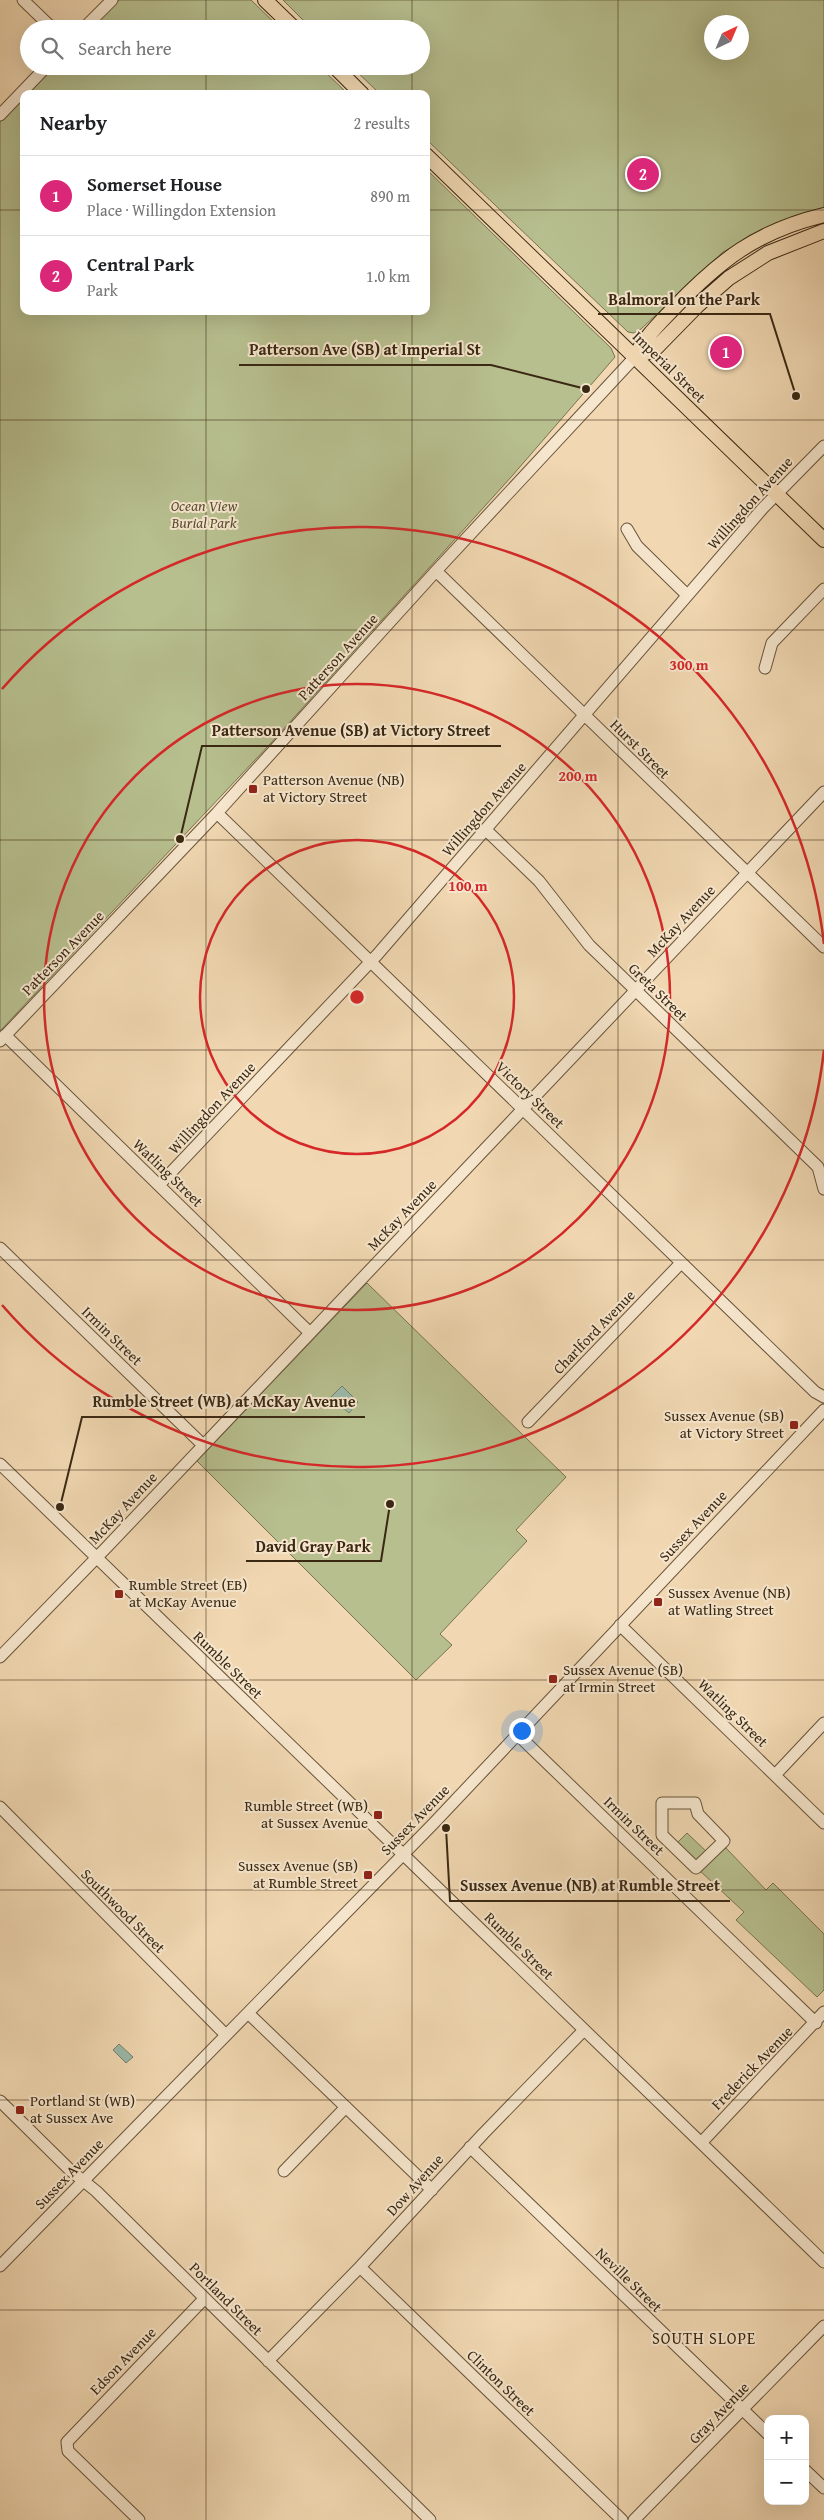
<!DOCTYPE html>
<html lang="en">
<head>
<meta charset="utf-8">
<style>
  body { margin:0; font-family:"Gentium Book Plus",serif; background:#f6f6f6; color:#202124 }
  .controls { position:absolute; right:15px; bottom:15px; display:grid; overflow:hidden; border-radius:10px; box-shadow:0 5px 20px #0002 }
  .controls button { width:45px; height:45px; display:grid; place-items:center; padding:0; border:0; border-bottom:1px solid #e0e0e0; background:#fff; color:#202124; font:25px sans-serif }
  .compass { position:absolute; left:704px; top:15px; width:45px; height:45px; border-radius:50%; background:#fff; box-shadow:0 5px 20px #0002; rotate:44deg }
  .you { position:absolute; left:521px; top:1730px; width:18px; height:18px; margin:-12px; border:4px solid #fff; border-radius:50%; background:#1a73e8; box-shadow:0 0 0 8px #1a73e833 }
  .badge { display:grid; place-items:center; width:32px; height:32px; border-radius:50%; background:#db2777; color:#fff; font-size:16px; font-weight:700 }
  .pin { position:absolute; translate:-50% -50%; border:2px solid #fff; box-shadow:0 1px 5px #0006 }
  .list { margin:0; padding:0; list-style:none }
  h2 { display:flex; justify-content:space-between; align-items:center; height:65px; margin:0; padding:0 20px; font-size:21px }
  h2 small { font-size:16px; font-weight:400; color:#757577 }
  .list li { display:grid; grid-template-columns:32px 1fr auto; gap:15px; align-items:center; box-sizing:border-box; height:80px; padding:0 20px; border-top:1px solid #e0e0e0 }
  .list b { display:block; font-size:19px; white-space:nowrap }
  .list p { margin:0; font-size:16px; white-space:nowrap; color:#757577 }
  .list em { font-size:16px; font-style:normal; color:#757577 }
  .icon { flex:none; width:28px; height:28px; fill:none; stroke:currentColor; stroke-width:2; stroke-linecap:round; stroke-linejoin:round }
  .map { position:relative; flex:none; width:824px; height:2520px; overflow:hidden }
  .search { position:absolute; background:#fff; box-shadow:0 5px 20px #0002; left:20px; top:20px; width:410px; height:55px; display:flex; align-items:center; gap:12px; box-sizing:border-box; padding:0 18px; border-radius:28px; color:#757577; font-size:19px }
  .panel { position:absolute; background:#fff; box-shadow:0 5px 20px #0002; left:20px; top:90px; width:410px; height:225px; border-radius:10px }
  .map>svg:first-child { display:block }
</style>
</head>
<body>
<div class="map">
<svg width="824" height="2520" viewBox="0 0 824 2520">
  <rect width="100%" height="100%" fill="#f1d8b2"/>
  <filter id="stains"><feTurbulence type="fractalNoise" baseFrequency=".004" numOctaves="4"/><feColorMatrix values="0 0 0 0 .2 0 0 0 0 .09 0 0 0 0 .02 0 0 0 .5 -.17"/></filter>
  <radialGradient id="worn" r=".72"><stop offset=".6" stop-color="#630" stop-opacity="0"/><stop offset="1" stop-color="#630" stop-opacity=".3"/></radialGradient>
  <path fill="#b7bf8f" stroke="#787451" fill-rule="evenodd" d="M119,0h132l30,29h-190z
    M283,0h541v209l-51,16 -50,27 -82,77 -7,4 -6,-1 -202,-193v-45h-46l-29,-28h70v-37h-109zM712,22h30v30h-30z
    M54,66h265l29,28h-321z
    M24,97v214h402v-142l185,179 4,9 -103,119 -242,268 -270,287v-909z
    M367,1283l199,194 -50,53 11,11 -87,93 12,11 -36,35 -219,-219z
    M687,1833l22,21 -13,14 -22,-22z
    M721,1848h5l40,42 7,-7 51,51v56l-7,7 -81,-77 8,-8 -45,-42z"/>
  <path fill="#9bbaaa" stroke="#74806e" d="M342,1386l16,16 -9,11 -18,-16z
    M119,2044l14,13 -7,6 -13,-13z"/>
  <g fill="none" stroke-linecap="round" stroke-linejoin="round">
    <g stroke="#68543b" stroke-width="13">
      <path id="minor" d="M23,0l30,29
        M83,29l29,-29
        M0,115l47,-49
        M627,529l10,17 50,49
        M436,571l388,376
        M765,668l7,-25 52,-54
        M217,813l598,579 9,5
        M486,830l53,51 50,64 229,222 6,22
        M5,1035l305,298
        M0,1041l217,-228 219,-242 199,-214
        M159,1185l218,-230 386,-447 61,-62
        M0,1248l203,197
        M528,1422l153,-159
        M0,1464l824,798
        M620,1625l204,198
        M0,1657l106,-109 718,-756
        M517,1734l299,289
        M775,1775l49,-52
        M662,1803h33l3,11 26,27 -28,27 -34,-33z
        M0,1807l226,228
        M248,2013l184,177
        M0,2101l71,70 25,20 334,329
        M701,2143l123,-131
        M470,2147l298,287
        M284,2171l62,-64
        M0,2266l433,-442 391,-414
        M360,2267l262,253
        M268,2361l92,-94 123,-133 101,-104
        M805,2470l19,18
        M139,2520l-71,-69 -1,-9 137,-143
        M634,2520l190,-194"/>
    </g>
    <g stroke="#3a2813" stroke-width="16">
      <path id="major" d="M265,0l30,29
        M334,66l28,28
        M426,155l398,385
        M635,357c9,-19 23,-32 38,-48 47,-49 84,-78 151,-94
        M635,357l19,-7 43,-44 32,-28 39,-25 56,-22"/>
    </g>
    <use href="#minor" stroke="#f6e6cd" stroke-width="11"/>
    <use href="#major" stroke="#f1d8b2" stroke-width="14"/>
  </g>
  <path fill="none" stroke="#3a2813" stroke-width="1" stroke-opacity="0.55" d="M206,0v29M412,0v29M618,0v2520M206,66v28M412,66v28M0,210h24M426,210h398M206,311v2209M412,311v2209M0,420h824M0,630h824M0,840h824M0,1050h824M0,1260h824M0,1470h824M0,1680h824M0,1890h824M0,2100h824M0,2310h824"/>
  <g fill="none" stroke="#d62828" stroke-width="2.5">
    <circle cx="357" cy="997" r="157"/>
    <circle cx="357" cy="997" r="313"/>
    <path d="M824 1050A470 470 0 0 1 2 1305M2 689A470 470 0 0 1 824 944"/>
  </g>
  <g fill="#8f2418" stroke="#f6e6cd" stroke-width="2">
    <rect x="248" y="784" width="10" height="10" rx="2.5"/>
    <rect x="789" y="1420" width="10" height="10" rx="2.5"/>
    <rect x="114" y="1589" width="10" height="10" rx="2.5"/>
    <rect x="653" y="1597" width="10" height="10" rx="2.5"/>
    <rect x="548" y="1674" width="10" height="10" rx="2.5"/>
    <rect x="373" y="1810" width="10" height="10" rx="2.5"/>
    <rect x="363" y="1870" width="10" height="10" rx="2.5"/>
    <rect x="15" y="2105" width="10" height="10" rx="2.5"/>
  </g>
  <g text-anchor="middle" stroke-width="4" stroke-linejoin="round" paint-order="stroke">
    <g font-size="15" fill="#3a2813" stroke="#f6e6cd">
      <text transform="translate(669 367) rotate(44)" y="5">Imperial Street</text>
      <text transform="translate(750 503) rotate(-48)" y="5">Willingdon Avenue</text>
      <text transform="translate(338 657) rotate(-48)" y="5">Patterson Avenue</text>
      <text transform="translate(640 749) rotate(45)" y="5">Hurst Street</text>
      <text transform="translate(484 809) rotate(-49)" y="5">Willingdon Avenue</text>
      <text transform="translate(681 921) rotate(-47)" y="5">McKay Avenue</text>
      <text transform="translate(63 953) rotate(-46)" y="5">Patterson Avenue</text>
      <text transform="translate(658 992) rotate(44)" y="5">Greta Street</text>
      <text transform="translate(530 1095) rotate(44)" y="5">Victory Street</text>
      <text transform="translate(212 1108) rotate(-47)" y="5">Willingdon Avenue</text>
      <text transform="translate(168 1173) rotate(44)" y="5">Watling Street</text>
      <text transform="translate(402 1215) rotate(-46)" y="5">McKay Avenue</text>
      <text transform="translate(594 1332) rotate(-46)" y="5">Charlford Avenue</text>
      <text transform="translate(112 1336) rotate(44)" y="5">Irmin Street</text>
      <text transform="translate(123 1508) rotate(-47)" y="5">McKay Avenue</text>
      <text transform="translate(693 1526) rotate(-47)" y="5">Sussex Avenue</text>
      <text transform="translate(228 1665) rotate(44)" y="5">Rumble Street</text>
      <text transform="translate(733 1713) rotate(44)" y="5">Watling Street</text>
      <text transform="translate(415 1820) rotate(-46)" y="5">Sussex Avenue</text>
      <text transform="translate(634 1826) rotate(44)" y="5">Irmin Street</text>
      <text transform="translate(123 1911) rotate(45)" y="5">Southwood Street</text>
      <text transform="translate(519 1946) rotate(44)" y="5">Rumble Street</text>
      <text transform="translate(752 2068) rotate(-46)" y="5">Frederick Avenue</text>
      <text transform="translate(69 2174) rotate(-46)" y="5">Sussex Avenue</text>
      <text transform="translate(415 2185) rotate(-48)" y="5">Dow Avenue</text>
      <text transform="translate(629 2280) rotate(44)" y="5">Neville Street</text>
      <text transform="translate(226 2299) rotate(45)" y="5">Portland Street</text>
      <text transform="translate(123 2361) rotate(-46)" y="5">Edson Avenue</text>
      <text transform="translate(501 2383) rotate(44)" y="5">Clinton Street</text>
      <text transform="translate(719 2413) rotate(-46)" y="5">Gray Avenue</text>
    </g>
    <g font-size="15" font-style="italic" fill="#594e32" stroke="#f6e6cd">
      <text x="204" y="511">Ocean View<tspan x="204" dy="17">Burial Park</tspan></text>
    </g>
    <g font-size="15" fill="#3a2813" stroke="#f6e6cd" text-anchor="start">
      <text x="263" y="785">Patterson Avenue (NB)<tspan x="263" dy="17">at Victory Street</tspan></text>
      <text x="784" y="1421" text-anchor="end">Sussex Avenue (SB)<tspan x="784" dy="17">at Victory Street</tspan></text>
      <text x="129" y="1590">Rumble Street (EB)<tspan x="129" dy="17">at McKay Avenue</tspan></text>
      <text x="668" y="1598">Sussex Avenue (NB)<tspan x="668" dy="17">at Watling Street</tspan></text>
      <text x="563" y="1675">Sussex Avenue (SB)<tspan x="563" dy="17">at Irmin Street</tspan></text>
      <text x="368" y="1811" text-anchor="end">Rumble Street (WB)<tspan x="368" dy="17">at Sussex Avenue</tspan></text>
      <text x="358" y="1871" text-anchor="end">Sussex Avenue (SB)<tspan x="358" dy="17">at Rumble Street</tspan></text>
      <text x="30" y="2106">Portland St (WB)<tspan x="30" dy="17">at Sussex Ave</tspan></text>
    </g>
    <g font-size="16" letter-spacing="1" fill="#3a2813" stroke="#f6e6cd">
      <text x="704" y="2344">SOUTH SLOPE</text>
    </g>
  </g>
  <circle cx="357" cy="997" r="8" fill="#d62828" stroke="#f6e6cd" stroke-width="2.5"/>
  <g font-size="15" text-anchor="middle" font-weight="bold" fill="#d62828" stroke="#f6e6cd" stroke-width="4" stroke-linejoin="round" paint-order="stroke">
    <text x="689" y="670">300 m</text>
    <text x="578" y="781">200 m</text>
    <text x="468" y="891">100 m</text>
  </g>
  <path fill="none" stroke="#3a2813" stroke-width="2" d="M796 396L770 314H598M586 389L491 365H239M180 839L202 746H501M60 1507L82 1417H365M390 1504L381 1561H246M446 1828L450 1901H730"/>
  <g fill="#3a2813" stroke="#f6e6cd" stroke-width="2">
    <circle cx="796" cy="396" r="5"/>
    <circle cx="586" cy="389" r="5"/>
    <circle cx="180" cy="839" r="5"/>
    <circle cx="60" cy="1507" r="5"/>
    <circle cx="390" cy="1504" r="5"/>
    <circle cx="446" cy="1828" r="5"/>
  </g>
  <g font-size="16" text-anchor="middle" font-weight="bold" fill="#3a2813" stroke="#f6e6cd" stroke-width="4" stroke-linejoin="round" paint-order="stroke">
    <text x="684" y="305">Balmoral on the Park</text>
    <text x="365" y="355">Patterson Ave (SB) at Imperial St</text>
    <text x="351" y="736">Patterson Avenue (SB) at Victory Street</text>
    <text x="224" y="1407">Rumble Street (WB) at McKay Avenue</text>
    <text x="313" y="1552">David Gray Park</text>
    <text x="590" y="1891">Sussex Avenue (NB) at Rumble Street</text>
  </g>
  <rect width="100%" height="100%" filter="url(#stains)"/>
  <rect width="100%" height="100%" fill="url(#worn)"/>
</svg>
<div class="controls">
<button>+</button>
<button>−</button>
</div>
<svg class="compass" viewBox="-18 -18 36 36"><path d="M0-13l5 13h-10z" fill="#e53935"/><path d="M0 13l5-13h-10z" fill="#757577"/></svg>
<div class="you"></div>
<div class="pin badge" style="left:726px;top:352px">1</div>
<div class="pin badge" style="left:643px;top:174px">2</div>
<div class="search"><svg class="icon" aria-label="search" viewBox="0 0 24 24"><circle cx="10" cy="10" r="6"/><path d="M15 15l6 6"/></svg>Search here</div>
<section class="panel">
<h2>Nearby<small>2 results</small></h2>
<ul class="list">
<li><span class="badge">1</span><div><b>Somerset House</b><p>Place · Willingdon Extension</p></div><em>890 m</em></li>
<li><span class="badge">2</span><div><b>Central Park</b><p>Park</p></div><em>1.0 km</em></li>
</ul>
</section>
</div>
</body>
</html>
